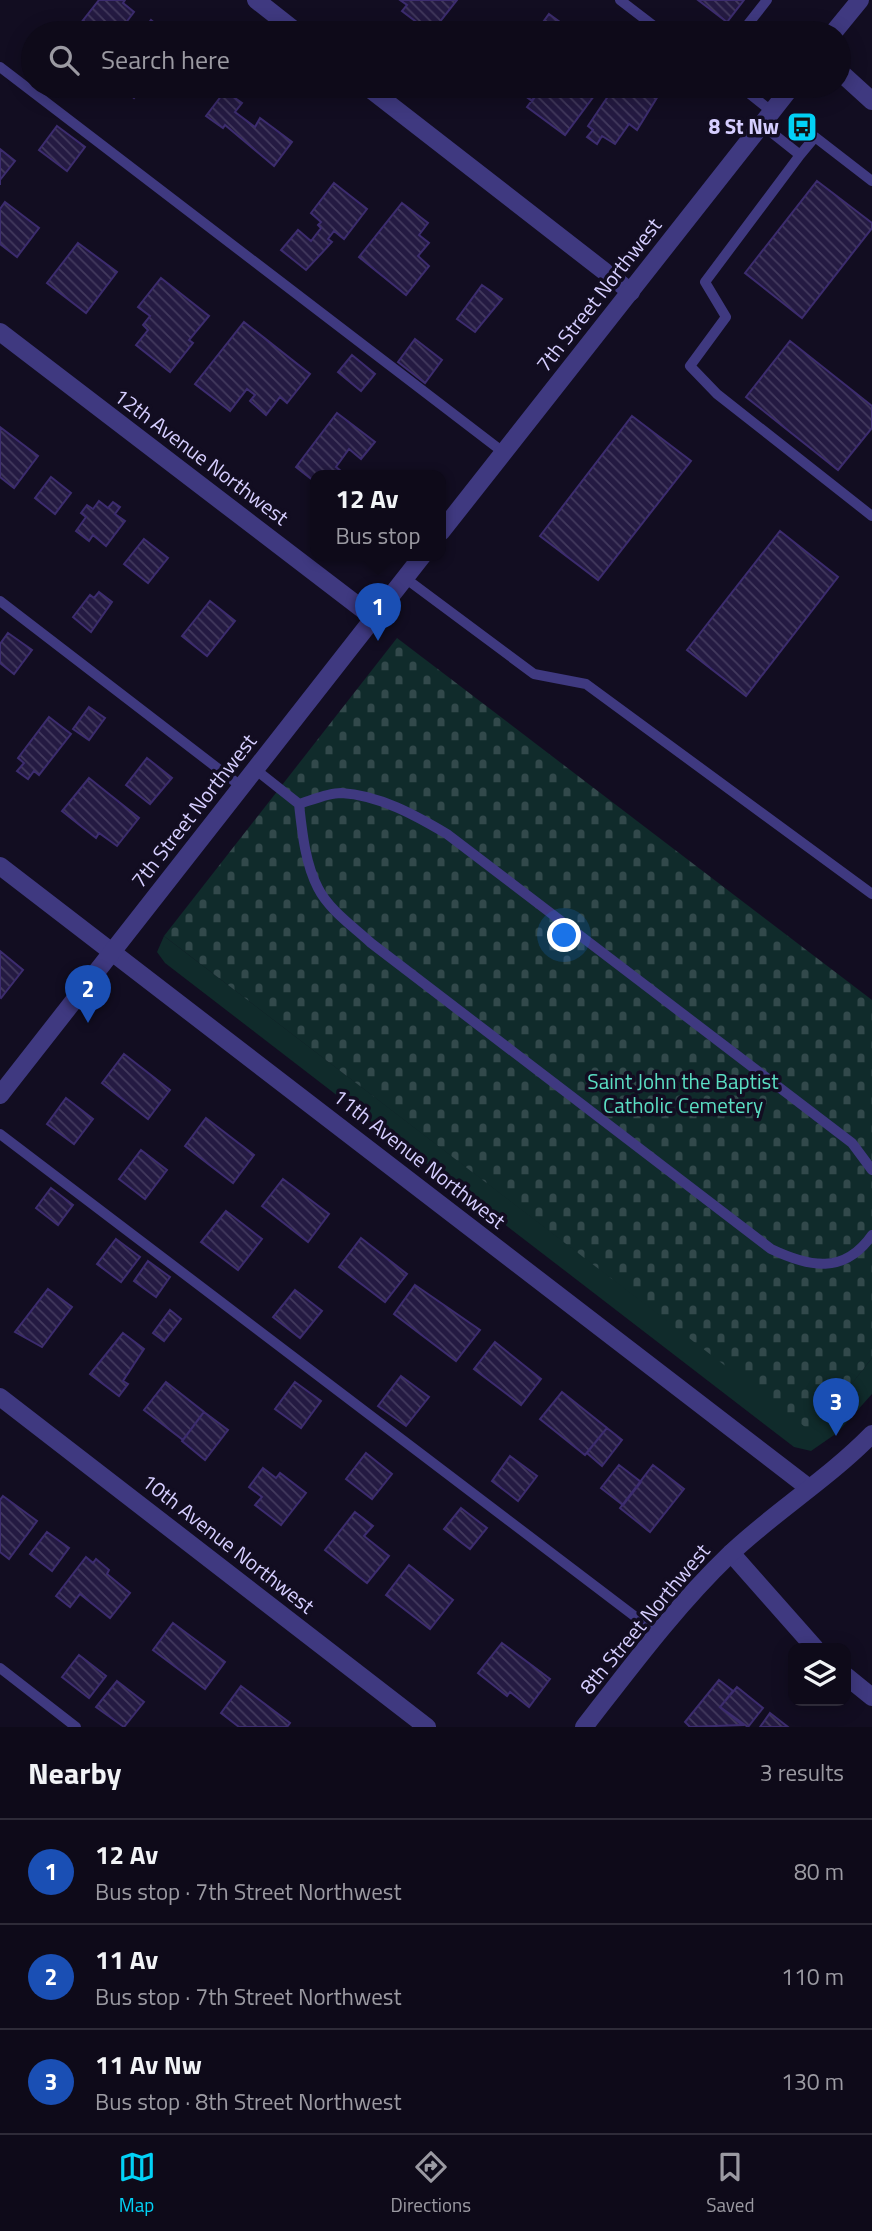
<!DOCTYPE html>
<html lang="en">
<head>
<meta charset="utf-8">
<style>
  body { margin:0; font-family:"Titillium Web",sans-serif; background:#171322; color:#f1f3f6 }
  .controls { position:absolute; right:21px; bottom:21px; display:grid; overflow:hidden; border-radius:14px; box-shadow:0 4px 18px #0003 }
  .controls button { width:63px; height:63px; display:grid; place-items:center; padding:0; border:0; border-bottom:2px solid #2e2b38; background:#0e0a19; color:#f1f3f6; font:35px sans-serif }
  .you { position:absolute; left:565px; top:936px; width:24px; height:24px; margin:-18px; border:5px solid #fff; border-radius:50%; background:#1a73e8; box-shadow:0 0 0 10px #1a73e833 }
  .badge { display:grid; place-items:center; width:46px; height:46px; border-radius:50%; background:#02d2f6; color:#fff; font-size:23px; font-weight:700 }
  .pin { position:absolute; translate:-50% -58px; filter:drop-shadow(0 2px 4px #0008) }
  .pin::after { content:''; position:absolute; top:37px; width:24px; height:21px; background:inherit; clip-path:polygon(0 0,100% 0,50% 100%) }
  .popup { position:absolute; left:310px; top:470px; width:136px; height:91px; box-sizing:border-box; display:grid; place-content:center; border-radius:14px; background:#0e0a19; filter:drop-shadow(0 2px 5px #0005); font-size:23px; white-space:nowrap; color:#9b9aa2 }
  .popup b { font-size:26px; color:#f1f3f6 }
  .popup::after { content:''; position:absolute; left:50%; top:100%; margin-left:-14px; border:14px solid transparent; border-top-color:#0e0a19 }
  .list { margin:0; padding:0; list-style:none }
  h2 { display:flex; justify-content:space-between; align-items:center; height:91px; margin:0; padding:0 28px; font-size:30px }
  h2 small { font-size:23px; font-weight:400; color:#9b9aa2 }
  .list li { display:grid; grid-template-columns:46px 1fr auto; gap:21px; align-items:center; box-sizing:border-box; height:105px; padding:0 28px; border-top:2px solid #2e2b38 }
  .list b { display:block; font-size:26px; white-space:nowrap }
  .list p { margin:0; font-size:23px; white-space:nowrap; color:#9b9aa2 }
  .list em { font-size:23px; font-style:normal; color:#9b9aa2 }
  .icon { flex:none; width:38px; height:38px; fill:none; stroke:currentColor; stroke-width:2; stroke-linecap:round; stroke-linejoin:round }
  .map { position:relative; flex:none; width:872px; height:1727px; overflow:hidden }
  .search { position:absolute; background:#0e0a19; box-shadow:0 4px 18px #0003; left:21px; right:21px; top:21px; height:77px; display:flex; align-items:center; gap:18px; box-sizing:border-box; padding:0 24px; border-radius:38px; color:#9b9aa2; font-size:26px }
  .sheet { height:406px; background:#0e0a19 }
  nav { display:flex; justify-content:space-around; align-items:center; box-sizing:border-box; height:98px; border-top:2px solid #2e2b38; background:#0e0a19; font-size:19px; color:#9b9aa2 }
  nav a { display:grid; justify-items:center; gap:4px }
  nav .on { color:#02d2f6 }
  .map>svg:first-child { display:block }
</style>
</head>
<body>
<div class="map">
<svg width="872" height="1727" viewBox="0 0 872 1727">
  <defs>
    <pattern id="cemetery-stones" width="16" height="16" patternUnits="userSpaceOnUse" patternTransform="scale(1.75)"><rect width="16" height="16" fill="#102b2b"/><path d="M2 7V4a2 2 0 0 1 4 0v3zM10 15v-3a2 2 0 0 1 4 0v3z" fill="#32494b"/></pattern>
    <pattern id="building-back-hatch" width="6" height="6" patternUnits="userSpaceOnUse" patternTransform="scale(1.75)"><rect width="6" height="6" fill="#241a42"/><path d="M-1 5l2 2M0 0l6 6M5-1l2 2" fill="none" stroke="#433a5e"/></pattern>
  </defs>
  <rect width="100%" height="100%" fill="#120d21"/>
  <path fill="#102b2b" d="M164,936l649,496 59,-74v36l-35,39 -26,18 -17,-4 -629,-484 -8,-11z"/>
  <path fill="url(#cemetery-stones)" d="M397,638l475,362v358l-59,75 -649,-497z"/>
  <path fill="url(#building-back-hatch)" stroke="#3c2c6e" stroke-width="2" d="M99,0h26l-2,3 11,9 -16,21h-45z
    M400,0h57l-26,33 -29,-22 5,-6z
    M698,0h46l-17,22z
    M549,14l26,19h-40z
    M151,20l16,13h-26z
    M120,86h24l-10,12z
    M512,86h31l-11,15z
    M543,86h38l13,10 -29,39 -38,-28z
    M620,86l43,2 -26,42 -8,-6 -14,20 -13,-8 -5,8 -10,-7 6,-7 -5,-4 23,-34 3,2z
    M225,91l17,12 -7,9 20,15 5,-9 32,24 -18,24 -49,-41 -2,3 -17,-12z
    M57,126l28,21 -18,24 -28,-21z
    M0,149l15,12 -15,19v5z
    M817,181l55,42v5l-70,90 -57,-45z
    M334,183l33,26 -23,30 -10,-8 -6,8 4,3 -26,28 -25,-20 17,-20 13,11 10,-13 -3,-3 3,-3 -10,-9z
    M5,202l34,26 -22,29 -17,-13v-35z
    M402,203l26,20 -9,12 10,8 -11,13 11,10 -23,29 -47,-38z
    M78,243l39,29 -31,41 -39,-30z
    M161,278l48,38 -20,24 4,3 -23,29 -34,-27 12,-15 -5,-5 7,-9 -12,-9z
    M482,285l20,14 -27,33 -18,-13z
    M244,322l66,52 -23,29 -7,-6 -14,18 -16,-14 5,-6 -8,-6 -17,22 -35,-27z
    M415,339l27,21 -17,23 -27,-21z
    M790,341l82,65v22l-34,42 -92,-73z
    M352,355l23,19 -14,17 -23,-19z
    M337,413l38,29 -14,17 -12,-10 -13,18 10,8h-31v7l-19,-15z
    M632,416l59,45 -93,119 -58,-44z
    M0,427l38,29 -24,32 -14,-11z
    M51,477l20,16 -16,21 -20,-16z
    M99,501l9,7 5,-6 7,5 -5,7 10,7 -19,25 -13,-11 -4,6 -13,-10 10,-14 -5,-4 6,-8 6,4z
    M780,531l58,46 -92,119 -59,-46z
    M144,539l24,19 -20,25 -24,-19z
    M99,592l13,10 -21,30 -18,-15 17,-22 4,3z
    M210,601l25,20 -28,35 -25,-20z
    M8,633l24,17 -18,24 -14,-11v-19z
    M89,707l16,11 -16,22 -16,-11z
    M49,717l22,17 -32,41 -5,-4 -6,8 -11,-8 7,-8 -6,-5z
    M147,758l25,20 -22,26 -24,-19z
    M89,778l50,40 -22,28 -18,-13 -3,5 -34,-27z
    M0,951l23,19 -22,28 -1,-1z
    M124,1054l46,36 -22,29 -46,-36z
    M66,1098l27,21 -19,25 -27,-20z
    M206,1118l48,37 -21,28 -48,-37z
    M141,1150l26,20 -22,29 -26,-20z
    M283,1179l46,35 -21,28 -46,-36z
    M51,1188l22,17 -15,20 -22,-17z
    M226,1211l36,28 -24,31 -37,-28z
    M361,1238l46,36 -22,28 -46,-35z
    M116,1239l24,18 -19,25 -24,-18z
    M148,1261l22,16 -14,20 -22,-16z
    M415,1285l65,45 -24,31 -62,-47z
    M48,1289l24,18 -30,40 -27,-15z
    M295,1290l27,21 -22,27 -27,-21z
    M170,1310l11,9 -17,22 -11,-8z
    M123,1333l21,16 -21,32 5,3 -9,12 -29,-22z
    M495,1342l46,37 -20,26 -47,-36z
    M401,1376l28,21 -23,29 -28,-20z
    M166,1382l38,30 -21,28 -39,-30z
    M295,1382l26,19 -20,27 -26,-19z
    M562,1392l45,36 -22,27 -45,-36z
    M204,1412l24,18 -23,30 -23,-19z
    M607,1428l15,12 -20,26 -15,-13z
    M366,1453l26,21 -20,25 -26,-20z
    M510,1456l27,20 -19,25 -26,-20z
    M619,1465l22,17 -18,23 -22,-17z
    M653,1465l31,24 -34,43 -30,-24z
    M263,1468l13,10 4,-5 26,20 -25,32 -26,-20 7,-8 -13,-10z
    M3,1496l34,25 -28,38 -9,-7v-52z
    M461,1508l26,20 -17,21 -26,-20z
    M355,1512l18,14 -9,10 25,20 -22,27 -42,-33z
    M47,1532l22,16 -17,23 -22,-17z
    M86,1557l7,6 3,-4 13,11 -2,4 23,19 -20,25 -30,-24 -10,13 -14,-11z
    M409,1565l44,35 -23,29 -44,-34z
    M173,1623l52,39 -20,27 -52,-39z
    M502,1643l48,36 -21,28 -19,-15 -3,4 -29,-23z
    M79,1655l27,21 -17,22 -27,-21z
    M719,1680l14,11 -13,16 22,18 -52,2 -5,-5z
    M117,1681l27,21 -20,25 -28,-20z
    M241,1686l49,37 -3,4h-48l-18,-14z
    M737,1687l26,21 -15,19 -28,-20z
    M770,1713l18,14h-28z"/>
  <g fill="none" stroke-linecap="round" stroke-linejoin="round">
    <path stroke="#3f3980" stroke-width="10" d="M620,0l43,33
      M741,33l26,-33
      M0,67l503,385
      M740,86l31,25
      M761,124l39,31 -95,127 21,35 -36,49 27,28 155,122
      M800,155l15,-18 57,44
      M405,578l129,96 52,10 286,210
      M0,601l242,186
      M256,770l43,34c3,27 6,59 19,84 11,22 36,39 53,55l400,306c38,18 73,26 101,-14
      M299,804c13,-4 29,-11 42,-11 38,2 74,22 106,41l405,309 20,27
      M0,1134l658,500
      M0,1668l76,59"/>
    <path stroke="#3f3980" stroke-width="18" d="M256,0l42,33
      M366,86l265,206
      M0,332l374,286
      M0,866l809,622
      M0,1397l427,330
      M731,1553l84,95
      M846,1676l26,21"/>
    <path stroke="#3f3980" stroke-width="18" d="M833,33l27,-33
      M839,71l33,30
      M441,532l351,-446
      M0,1095l423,-540
      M584,1727c46,-59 91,-120 145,-172 45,-43 99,-76 143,-121"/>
  </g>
  <defs>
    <g id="bus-square" transform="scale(1.575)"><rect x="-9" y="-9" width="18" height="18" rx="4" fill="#02d2f6" stroke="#120d21"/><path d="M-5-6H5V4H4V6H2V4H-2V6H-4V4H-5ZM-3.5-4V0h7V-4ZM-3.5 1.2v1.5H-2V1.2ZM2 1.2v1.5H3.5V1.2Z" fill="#111"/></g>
  </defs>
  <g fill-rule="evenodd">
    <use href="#bus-square" x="802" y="127"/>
  </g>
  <g text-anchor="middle" stroke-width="7" stroke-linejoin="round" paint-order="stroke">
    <g font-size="21" font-weight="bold" fill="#d6ceff" stroke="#120d21" text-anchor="end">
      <text x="779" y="134">8 St Nw</text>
    </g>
    <g font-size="21" fill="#d6ceff" stroke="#120d21">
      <text transform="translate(599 295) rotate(-52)" y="7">7th Street Northwest</text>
      <text transform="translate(201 457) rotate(37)" y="7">12th Avenue Northwest</text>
      <text transform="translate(194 811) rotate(-52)" y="7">7th Street Northwest</text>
      <text transform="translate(419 1159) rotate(38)" y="7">11th Avenue Northwest</text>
      <text transform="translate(228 1544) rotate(38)" y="7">10th Avenue Northwest</text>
      <text transform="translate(645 1619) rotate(-50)" y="7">8th Street Northwest</text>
    </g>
    <g font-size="21" fill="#5bdec3" stroke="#120d21">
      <text x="683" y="1089">Saint John the Baptist<tspan x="683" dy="24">Catholic Cemetery</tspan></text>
    </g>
  </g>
</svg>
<div class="controls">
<button><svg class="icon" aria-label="layers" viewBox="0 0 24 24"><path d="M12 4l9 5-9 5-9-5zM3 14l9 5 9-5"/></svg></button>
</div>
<div class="you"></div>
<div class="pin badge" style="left:378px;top:641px;background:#1a4fb4">1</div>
<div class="popup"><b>12 Av</b>Bus stop</div>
<div class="pin badge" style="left:88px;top:1023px;background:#1a4fb4">2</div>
<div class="pin badge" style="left:836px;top:1436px;background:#1a4fb4">3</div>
<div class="search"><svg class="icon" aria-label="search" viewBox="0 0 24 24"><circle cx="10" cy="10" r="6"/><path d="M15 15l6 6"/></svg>Search here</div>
</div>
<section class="sheet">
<h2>Nearby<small>3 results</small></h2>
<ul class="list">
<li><span class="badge" style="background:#1a4fb4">1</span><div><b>12 Av</b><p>Bus stop · 7th Street Northwest</p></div><em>80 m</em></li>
<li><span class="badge" style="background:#1a4fb4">2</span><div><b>11 Av</b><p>Bus stop · 7th Street Northwest</p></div><em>110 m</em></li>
<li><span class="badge" style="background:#1a4fb4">3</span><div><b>11 Av Nw</b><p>Bus stop · 8th Street Northwest</p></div><em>130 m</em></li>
</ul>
</section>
<nav>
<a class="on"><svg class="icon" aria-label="map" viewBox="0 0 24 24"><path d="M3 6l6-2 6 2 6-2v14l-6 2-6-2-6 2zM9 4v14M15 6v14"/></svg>Map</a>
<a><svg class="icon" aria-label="directions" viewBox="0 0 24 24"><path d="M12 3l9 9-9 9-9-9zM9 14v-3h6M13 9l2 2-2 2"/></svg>Directions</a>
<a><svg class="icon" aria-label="saved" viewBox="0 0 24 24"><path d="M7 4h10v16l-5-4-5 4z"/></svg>Saved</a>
</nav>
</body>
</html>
